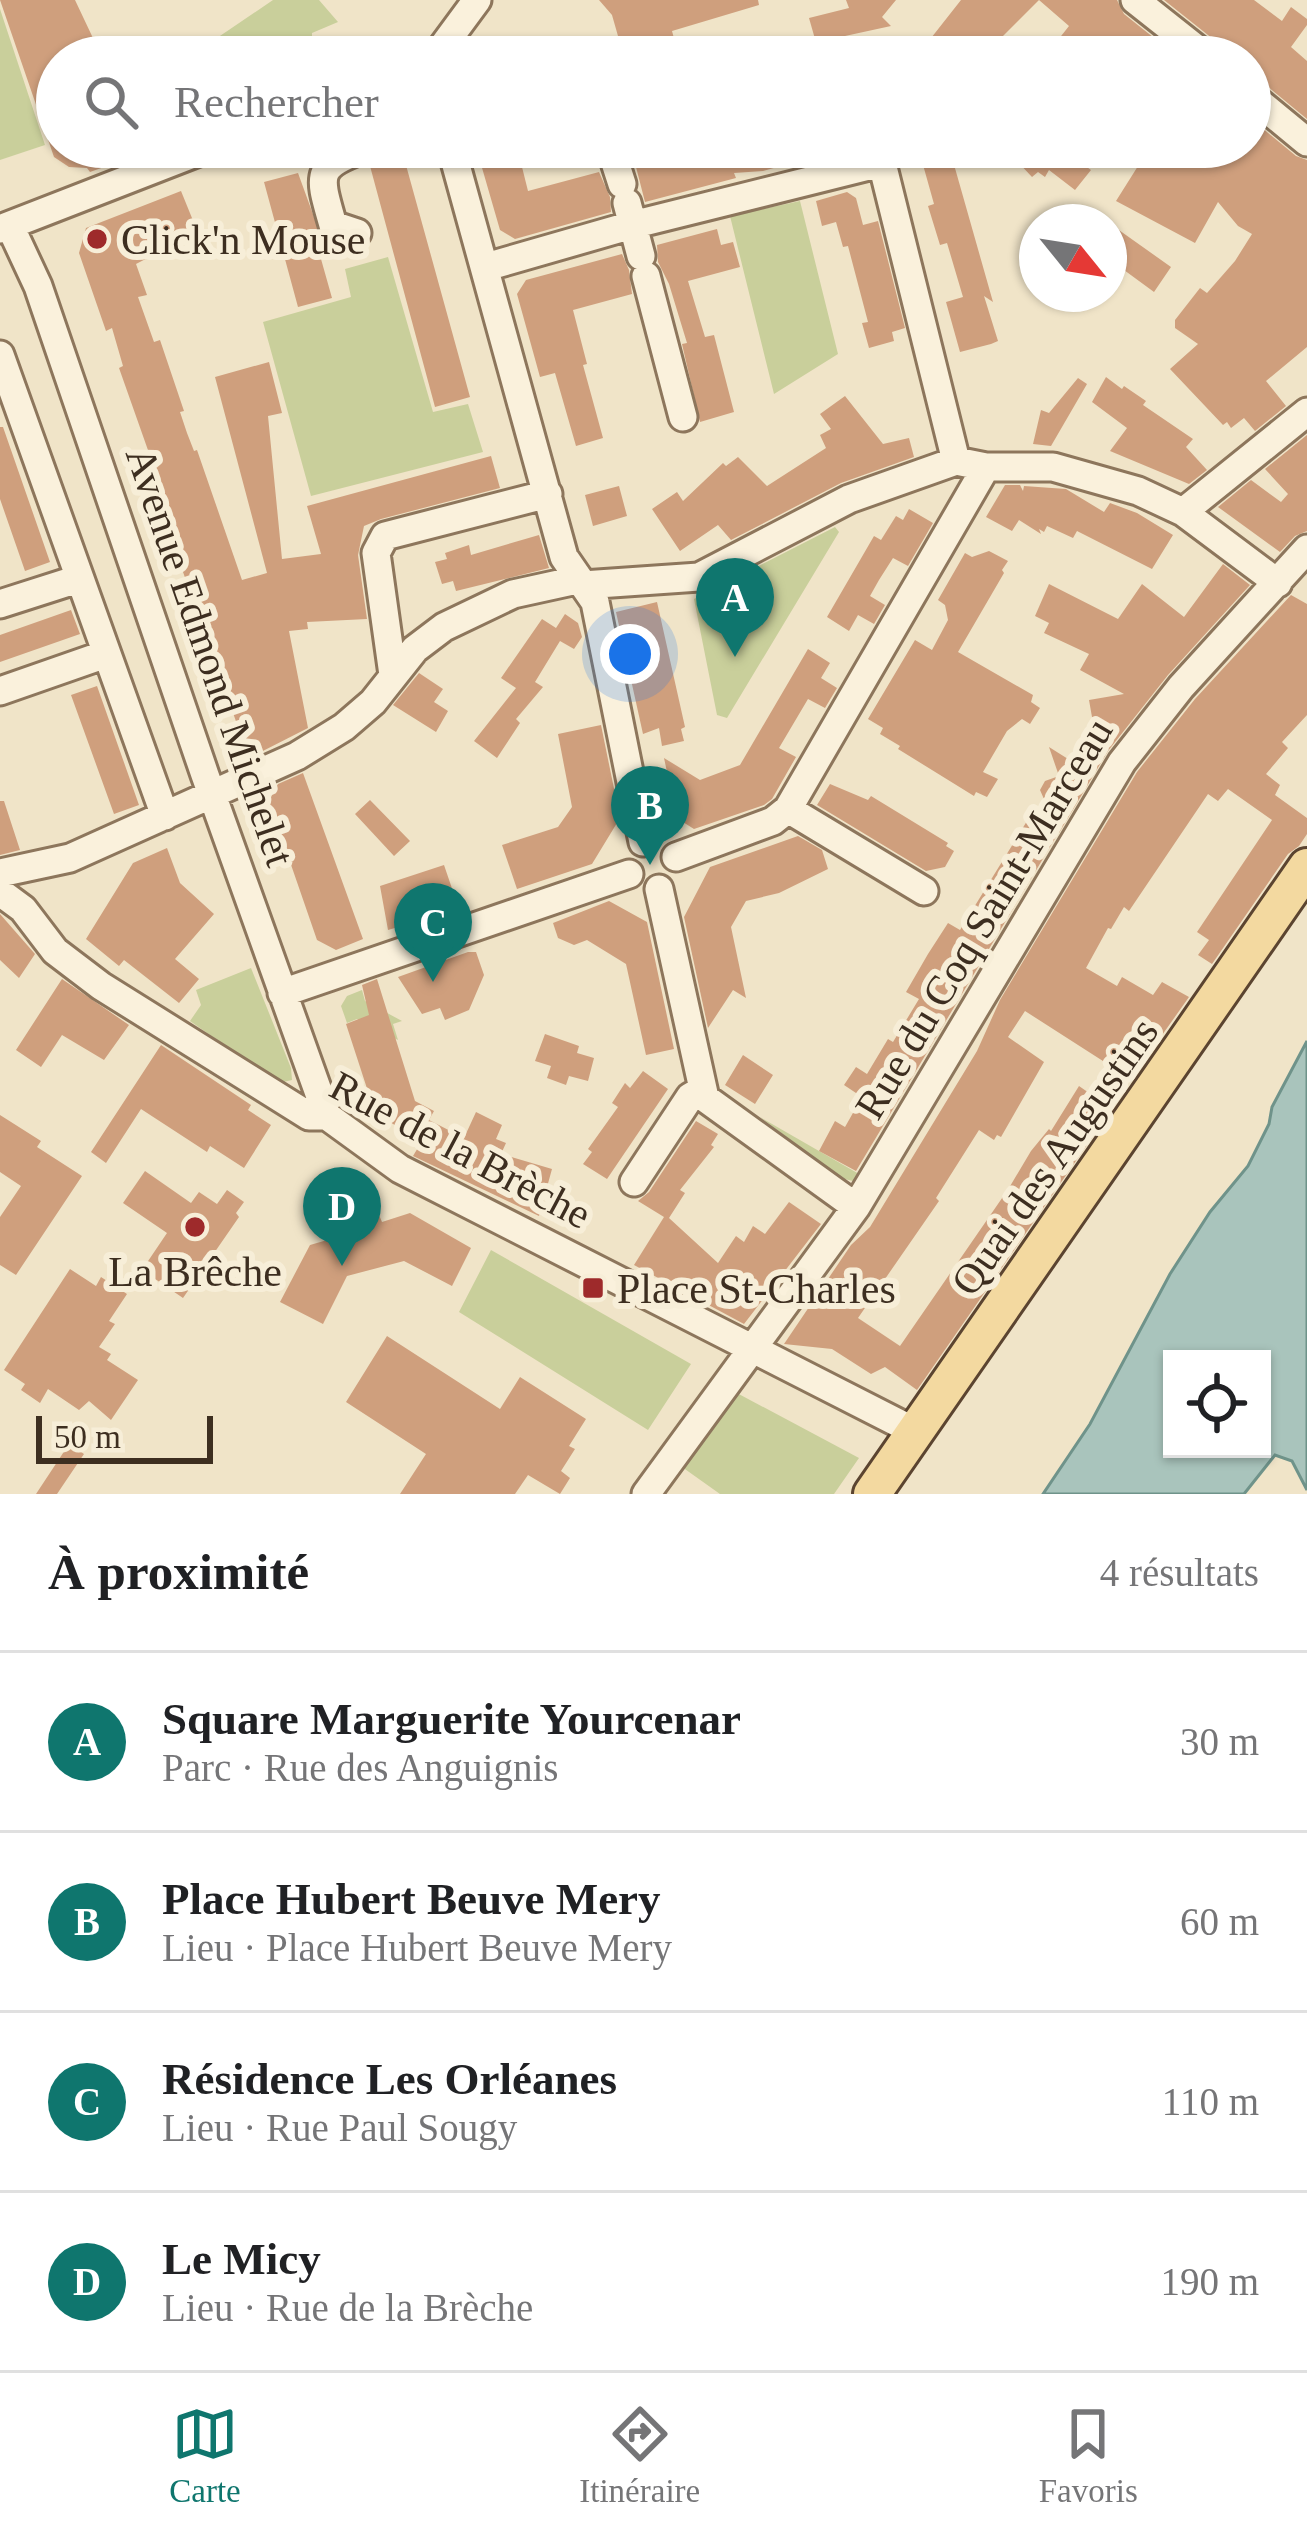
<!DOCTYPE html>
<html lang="fr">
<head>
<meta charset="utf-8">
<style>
  body { margin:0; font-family:"Times New Roman",serif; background:#f6f6f6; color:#202124 }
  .controls { position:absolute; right:36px; bottom:36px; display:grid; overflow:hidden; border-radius:0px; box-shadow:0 3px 9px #0004 }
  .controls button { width:108px; height:108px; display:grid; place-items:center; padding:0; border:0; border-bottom:3px solid #e0e0e0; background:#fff; color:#202124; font:60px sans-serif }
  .compass { position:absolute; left:1019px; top:204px; width:108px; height:108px; border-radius:50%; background:#fff; box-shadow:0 3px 9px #0004; rotate:120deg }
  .scale { position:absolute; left:36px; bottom:30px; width:177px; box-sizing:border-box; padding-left:12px; border:6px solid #3d2e20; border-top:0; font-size:33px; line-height:42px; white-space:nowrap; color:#3d2e20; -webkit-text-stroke:9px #f7eed8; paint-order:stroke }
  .you { position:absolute; left:630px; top:654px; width:42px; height:42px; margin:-30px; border:9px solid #fff; border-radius:50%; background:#1a73e8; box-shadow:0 0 0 18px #1a73e833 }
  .badge { display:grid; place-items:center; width:78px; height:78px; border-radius:50%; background:#0f766e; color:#fff; font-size:39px; font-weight:700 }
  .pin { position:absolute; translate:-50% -99px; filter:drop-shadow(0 3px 6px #0008) }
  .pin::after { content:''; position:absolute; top:63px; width:42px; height:36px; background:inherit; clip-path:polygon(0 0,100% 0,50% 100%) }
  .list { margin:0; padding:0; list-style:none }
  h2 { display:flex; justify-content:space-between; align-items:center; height:156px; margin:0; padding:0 48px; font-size:51px }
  h2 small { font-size:39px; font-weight:400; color:#757577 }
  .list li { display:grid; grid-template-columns:78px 1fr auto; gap:36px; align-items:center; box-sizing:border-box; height:180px; padding:0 48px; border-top:3px solid #e0e0e0 }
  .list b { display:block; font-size:45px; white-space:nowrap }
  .list p { margin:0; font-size:39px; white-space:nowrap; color:#757577 }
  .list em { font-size:39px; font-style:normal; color:#757577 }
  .icon { flex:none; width:66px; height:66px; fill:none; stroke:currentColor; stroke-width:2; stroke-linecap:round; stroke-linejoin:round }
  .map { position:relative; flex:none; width:1307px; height:1494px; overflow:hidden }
  .search { position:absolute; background:#fff; box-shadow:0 3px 9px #0004; left:36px; right:36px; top:36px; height:132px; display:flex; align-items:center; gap:30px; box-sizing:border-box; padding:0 42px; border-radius:66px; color:#757577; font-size:45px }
  .sheet { height:876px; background:#fff }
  nav { display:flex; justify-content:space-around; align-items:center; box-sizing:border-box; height:168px; border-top:3px solid #e0e0e0; background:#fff; font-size:33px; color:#757577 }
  nav a { display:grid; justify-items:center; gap:6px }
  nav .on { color:#0f766e }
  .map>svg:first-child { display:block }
</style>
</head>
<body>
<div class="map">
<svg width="1307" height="1494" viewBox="0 0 1307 1494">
  <rect width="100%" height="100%" fill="#f0e4c8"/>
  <path fill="#c9cf9b" d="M273,0h46l19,22 -26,11v5l-54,19h-69z
    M0,9l45,136 -45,15z
    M800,201l38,153 -64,40 -44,-178z
    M388,257l45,155 35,-8 15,48 -172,44 -48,-174 88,-25 -6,-28z
    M835,527l4,5 -112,186 -10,-3 -23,-116z
    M251,968l40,100 1,12 -13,3 -89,-62 11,-16 -5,-15z
    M362,990l3,11 37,20 -9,3 5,16 -41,-21 -10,4 -6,-17 6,-10z
    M760,1117l99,57 -6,7 -13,-3z
    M491,1250l200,114 -43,66 -189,-118z
    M735,1392l124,66 -25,36h-114l-38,-27z"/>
  <path fill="#a9c4bc" stroke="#6f938a" stroke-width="3" fill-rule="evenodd" d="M1307,1041v449l-15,-29 -17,-6 -31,39h-201l47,-70 80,-150 40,-62 38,-46 21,-42 3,-17zM1172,1359h90v90h-90z"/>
  <path fill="#cf9f7d" d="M0,0h75l17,36 8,21h-43v90l95,3 -62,22 -3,-4 -18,-1 -15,-10z
    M599,0h159l1,5 -87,26 7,26h-38l-1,-5 -16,5 -12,-42z
    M846,0h50l-14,17 9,9 -69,15 -5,5 -8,-28 40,-10z
    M961,0h78l-57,57h-49l-9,-10z
    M1039,0h78l7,14 54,43h-110l-14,-12 15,-19z
    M1164,0h90l28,21 9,-14 16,12v6l-16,22 16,14v58l-46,-38 -11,-4v-20h-25l-7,-14z
    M1250,118l46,38 11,4v187l-41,34 20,25 -31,25 -11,-13 -13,10 -4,-6 -4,3 -53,-56 28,-25 -23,-16v-8l25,-32 7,5 28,-32 17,-27 -14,-8 -20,-24 -23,41 -79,-42 34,-54h100z
    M387,147h14l69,250 -35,10 -65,-241 12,-7z
    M476,147h41l11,44 71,-19 11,25 1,15 -96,27 -15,-9z
    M708,147h118l1,6 -64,18 -29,2 2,5 -91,24 -9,-35z
    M918,147h31l44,155 -9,-6 14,45 -7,3 -31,8 -14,-50 17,-5 -16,-54 -7,2 -12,-39 6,-2z
    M1023,147h36l32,23 -16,20 -26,-20 -4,7 -7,-5 -6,5 -18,-19z
    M298,173l24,66 4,19 -5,1 11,39 -34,9 -34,-125z
    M181,191l13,32 -6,2 4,10 -56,29 11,31 -9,2 16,45 6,-2 24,71 -4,1 7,21 7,18 3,-1 45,130 25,-7 -52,-196 54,-15 13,51 -14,3 14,143 39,-5 -14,-48 184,-50 9,32 -119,31 -17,7 -6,29 9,64 -60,3 1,7 -19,2 19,97 -59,30 -77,-217 7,-3 -60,-170 4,-2 -11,-38 -6,3 -27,-78 7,-25z
    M847,192l9,6 7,27 15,-4 27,107 -13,4 2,9 -25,7 -7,-25 6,-1 -20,-76 -5,1 -7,-25 -14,4 -6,-25z
    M1109,223l62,44 -17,25 -45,-33z
    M717,229l4,16 12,-3 7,25 -52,14 17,56 9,-2 20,77 -34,10 -18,-78 5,-1 -18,-59 -11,-22 -1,-17z
    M622,254l7,16 3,24 -59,16 14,54 -4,1 20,73 -27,8 -21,-73 -15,4 -23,-83 9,-14z
    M1106,377l16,12 2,-3 22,15 -3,4 50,34 -7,8 21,23 -18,14 -79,-33 17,-23 -35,-26z
    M1078,378l9,6 -36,62 -18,-2 8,-34 8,3z
    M845,396l38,48 26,-6 5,19 -73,26 -110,57 -13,-15 -38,26 -28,-42 25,-17 6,9 40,-38 3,3 12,-9 29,29 59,-38 -6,-13 11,-6 -11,-15z
    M0,427h3l47,135 -25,9 -25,-72z
    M1307,435v96l-12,5 -15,16 -62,-45 33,-27 30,22 7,-8 -23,-25z
    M1005,485h15l3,6 1,-5 42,3 38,23 6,-9 27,10 36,22 -21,34 -75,-38 -4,7 -26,-12 -3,6 -5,-3 2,5 -22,-14 -7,11 -26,-14z
    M619,486l8,30 -34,10 -8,-31z
    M909,509l24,14 -25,43 -15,-8 -14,22 -9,16 15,9 -11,19 -16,-9 -9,16 -22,-14 47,-81 7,4 15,-24 7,4z
    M539,535l10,33 -93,23 -3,-10 -11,3 -7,-22 12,-3 -2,-6 24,-8 2,10z
    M989,551l19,10 -6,9 2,3 -46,79 75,43 -2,7 9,6 -10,16 -8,-5 -15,12 -24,41 15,7 -11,18 -11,-5 -2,4 -76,-47 2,-3 -20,-12 3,-6 -15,-9 47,-79 17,10 16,-30 -3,-15 -7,-5 27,-47 7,4z
    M1223,564l27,21 -82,90 -60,76 -49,82 -19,-43 5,-9 14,-5 -10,-29 27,17 27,-40 -11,-7 -3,-17 35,-6 -44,-24 9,-16 -45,-21 5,-10 -14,-7 14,-32 69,35 24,-35 42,33z
    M1291,595l16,9v111l-25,27 6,6 -22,26 14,11 -5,10 32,23v16l-8,12 -11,8 -76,110 -14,-9 11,-15 -12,-8 75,-112 -44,-31 -10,12 -10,-7 -79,117 -5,-4 -13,22 -3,-1 -22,40 31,18 5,-9 31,18 9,-13 27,15 -58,82 -106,-68 -17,26 36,25 -43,75 -4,-2 -3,5 -15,-10 -43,68 3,3 -81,117 42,28 109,-158 22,-37 18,-22 2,2 28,-45 33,23 -195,281 -32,-23 -14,7 -39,-25 -48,-5 67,-99 19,-18 107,-176 23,-51 137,-228 58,-73z
    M657,602l28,125 -4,2 3,12 -22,5 -3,-18 -16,6 -27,-122z
    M71,610l9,24 -80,28v-27z
    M565,614l13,9 4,14 -8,12 -14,-8 -25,41 8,5 -27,32 4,4 -23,35 -23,-17 42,-53 -15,-10 41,-59 14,9z
    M808,649l22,14 -9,15 16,10 -12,20 -17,-9 -29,49 17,9 -24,42 -8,6 -70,24 -35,-22 -7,-32 15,-3 -3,-14 36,22 40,-15z
    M419,673l24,16 -9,13 14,9 -12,21 -43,-27z
    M97,686l42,119 -25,9 -43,-119z
    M601,725l19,93 -28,46 -75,25 -15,-44 56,-18 14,-20 -14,-73z
    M303,773l60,166 -27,11 -19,-10 -48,-139 9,-17z
    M830,784l38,16 3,-4 77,47 -2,3 8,5 -9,16 -19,4 -109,-66z
    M370,800l40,41 -16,15 -39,-42z
    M0,801h4l16,49 -20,5z
    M1027,821l29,16 -200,334 -37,-20 16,-30 10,6 17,-30 -18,-12 12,-18 11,7 21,-35 5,3 26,-43 -13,-7 22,-38 20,-31 12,7z
    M798,836l24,14 6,19 -49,24 -33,8 -15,26 15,71 -13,-8 -25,38 -24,-111 26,-50z
    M167,848l13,35 34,31 -39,45 24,20 -20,24 -55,-43 -5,6 -33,-27 47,-76z
    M444,865l15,44 -71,21 -8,-44z
    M609,901l38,21 27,127 -28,6 -20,-91 -39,-24 -13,5 -16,-7 -5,-15z
    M0,914l35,40 -16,24 -19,-18z
    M468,952h8l8,23 -15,35 -24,10 -5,-12 -18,6 -24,-37z
    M62,979l67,46 -25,35 -42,-25 -21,32 -25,-17z
    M377,979l38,122 19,10 -5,9 35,18 12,-26 26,13 -6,14 10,4 -5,11 51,15 -13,47 -126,-60 6,-10 -19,-9 3,-7 -28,-17 -29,-89 23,-9 -7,-30z
    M545,1034l34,12 -2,7 17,5 -6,23 -19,-5 -3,9 -19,-7 4,-12 -16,-5z
    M161,1045l90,60 -3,5 23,15 -27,43 -34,-22 -3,6 -66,-43 -35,54 -15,-11z
    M743,1055l30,20 -18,29 -30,-19z
    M643,1071l25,18 -61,90 -24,-15 9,-12 -4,-3 30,-42 -6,-4 13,-20 5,5z
    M0,1115l41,26 -4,6 45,29 -66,99 -16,-10v-48l21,-31 -21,-14z
    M696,1121l22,13 -7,11 3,2 -34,43 5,3 -16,25 49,45 18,-27 8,6 9,-16 12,8 24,-32 32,22 -77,100 -110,-59 30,-48 -26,-16 11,-9z
    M145,1171l46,32 8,-11 18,12 10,-14 17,12 -8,11 3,4 -56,81 -41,-28 25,-37 -44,-30z
    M410,1213l61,35 -19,38 -48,-25 -57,15 -24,48 -43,-22 30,-57 31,-9 -3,-7 24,-5 17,-9 3,7z
    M70,1269l26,17 5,-9 26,17 -18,27 6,3 -16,23 12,7 -4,6 31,20 -27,40 -22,-19 -10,9 -31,-21 -8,14 -19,-13 4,-6 -21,-14z
    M387,1336l113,73 20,-32 66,42 -17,27 6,3 -14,22 9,7 -10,16 -32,-19 -13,19h-115l26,-40 -80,-52z
    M69,1444l15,10 -27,40h-21z"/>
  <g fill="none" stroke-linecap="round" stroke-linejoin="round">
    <g stroke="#8d765c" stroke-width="33">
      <path id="minor" d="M1135,0l72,57
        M739,54l5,3
        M435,57l42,-57
        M830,57h11
        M1250,95l57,47
        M451,147l113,410 31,45 48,240
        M600,147l13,9 9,28
        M878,147l78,314
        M627,203l14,53
        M10,226l28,60 167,489 122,341
        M0,229l211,-82
        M357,233l-24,-8c-15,-52 -19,-59 36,-78
        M486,267l146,-42 249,-62
        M646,276l37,141
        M0,355l165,461
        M1183,512l124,-100
        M583,585l116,-8 150,-78 107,-38 30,6h67l85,24 45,21 95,71
        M0,604l78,-25
        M393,675l-17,-122 9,-17 163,-42
        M0,691l106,-37
        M788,809l136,82
        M676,857l97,-36 15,-12 198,-342
        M0,873l70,-15 227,-102 47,-29 29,-25 42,-53 29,-22 69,-33 64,-14
        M659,889l46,209 151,109
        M0,892l23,17 32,42 46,35 208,130h18l73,53 516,263
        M282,993l347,-119
        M634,1182l56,-85 12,-7
        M646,1494l210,-287 266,-445 59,-75 126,-138"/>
    </g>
    <g stroke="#5b4430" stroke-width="42">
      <path id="major" d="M872,1494l435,-627"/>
    </g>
    <use href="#minor" stroke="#faf1dc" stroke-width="27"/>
    <use href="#major" stroke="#f3d9a0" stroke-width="36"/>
  </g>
  <g fill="#9e2a2b" stroke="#f7eed8" stroke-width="4.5">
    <circle cx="97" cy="239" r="12"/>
    <circle cx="195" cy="1227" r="12"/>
    <rect x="581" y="1276" width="24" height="24" rx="6"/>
  </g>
  <g text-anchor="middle" stroke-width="12" stroke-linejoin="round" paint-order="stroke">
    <g font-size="42" fill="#3d2e20" stroke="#f7eed8" text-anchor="start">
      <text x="121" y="254">Click'n Mouse</text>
      <text x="195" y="1286" text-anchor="middle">La Brêche</text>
      <text x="617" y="1303">Place St-Charles</text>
    </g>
    <g font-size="42" fill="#3d2e20" stroke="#f7eed8">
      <text transform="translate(211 656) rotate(71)" y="15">Avenue Edmond Michelet</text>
      <text transform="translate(983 918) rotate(-59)" y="15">Rue du Coq Saint-Marceau</text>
      <text transform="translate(461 1149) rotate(28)" y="15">Rue de la Brèche</text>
      <text transform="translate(1054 1156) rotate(-55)" y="15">Quai des Augustins</text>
    </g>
  </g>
</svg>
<div class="controls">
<button><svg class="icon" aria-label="locate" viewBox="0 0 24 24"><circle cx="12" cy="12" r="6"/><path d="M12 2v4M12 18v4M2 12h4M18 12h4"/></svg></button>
</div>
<svg class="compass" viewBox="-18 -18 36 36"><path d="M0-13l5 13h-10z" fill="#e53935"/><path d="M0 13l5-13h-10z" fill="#757577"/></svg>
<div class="scale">50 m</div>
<div class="you"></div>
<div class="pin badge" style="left:735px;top:657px">A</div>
<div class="pin badge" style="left:650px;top:865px">B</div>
<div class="pin badge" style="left:433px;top:982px">C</div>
<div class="pin badge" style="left:342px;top:1266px">D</div>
<div class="search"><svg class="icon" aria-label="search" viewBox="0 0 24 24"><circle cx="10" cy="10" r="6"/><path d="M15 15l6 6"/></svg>Rechercher</div>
</div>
<section class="sheet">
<h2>À proximité<small>4 résultats</small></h2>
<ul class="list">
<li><span class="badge">A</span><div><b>Square Marguerite Yourcenar</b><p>Parc · Rue des Anguignis</p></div><em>30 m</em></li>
<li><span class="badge">B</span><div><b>Place Hubert Beuve Mery</b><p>Lieu · Place Hubert Beuve Mery</p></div><em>60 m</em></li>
<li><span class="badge">C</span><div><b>Résidence Les Orléanes</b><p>Lieu · Rue Paul Sougy</p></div><em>110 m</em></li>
<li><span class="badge">D</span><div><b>Le Micy</b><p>Lieu · Rue de la Brèche</p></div><em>190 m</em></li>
</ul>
</section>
<nav>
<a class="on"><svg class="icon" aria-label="map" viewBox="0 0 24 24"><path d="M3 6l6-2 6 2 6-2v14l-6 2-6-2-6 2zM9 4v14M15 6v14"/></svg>Carte</a>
<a><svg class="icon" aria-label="directions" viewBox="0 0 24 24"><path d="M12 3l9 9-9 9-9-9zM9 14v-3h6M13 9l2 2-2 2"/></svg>Itinéraire</a>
<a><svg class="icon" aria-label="saved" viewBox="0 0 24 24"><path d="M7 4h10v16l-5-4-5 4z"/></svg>Favoris</a>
</nav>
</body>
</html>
